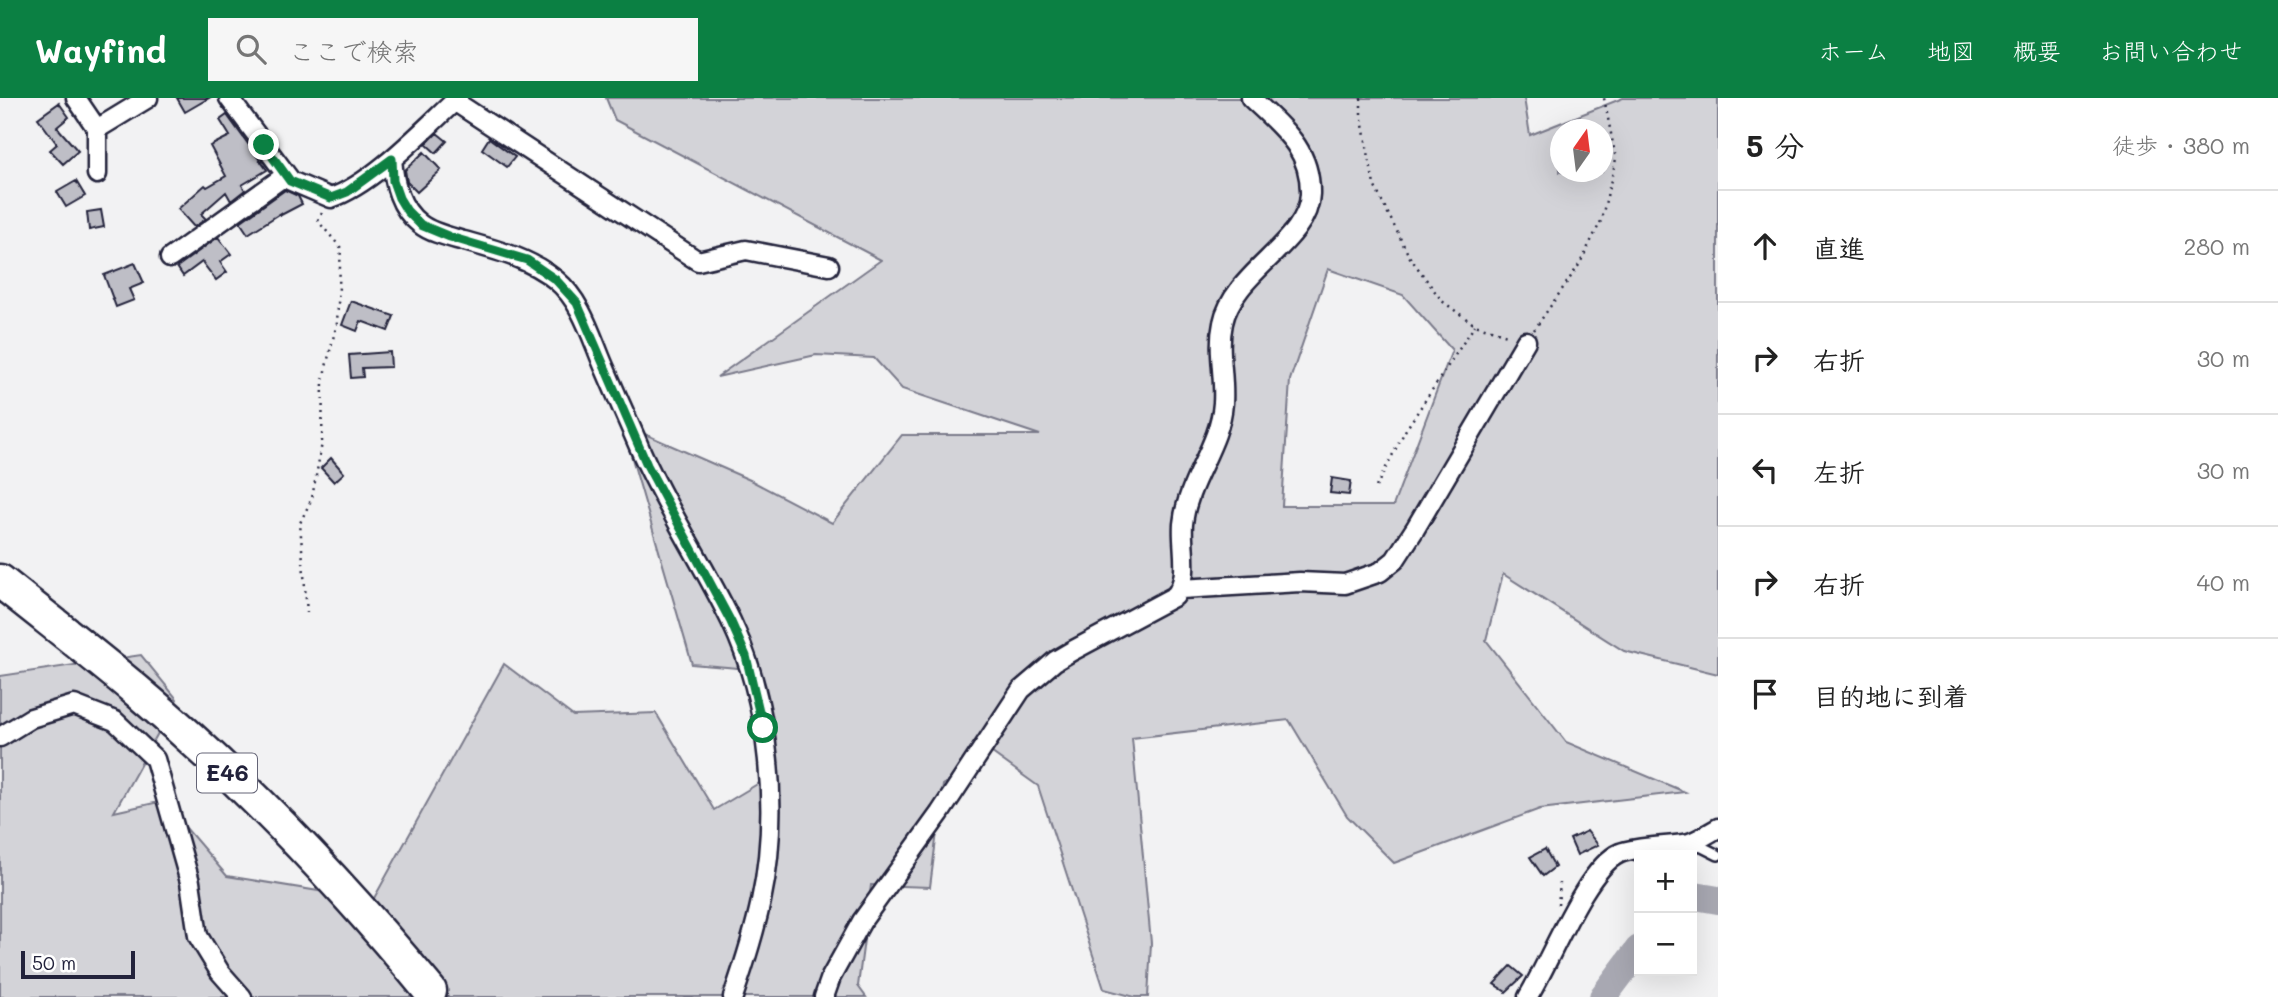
<!DOCTYPE html>
<html lang="ja">
<head>
<meta charset="utf-8">
<style>
  body { margin:0; font-family:Mali,"Klee One",sans-serif; background:#f6f6f6; color:#222 }
  .controls { position:absolute; right:21px; bottom:21px; display:grid; overflow:hidden; border-radius:0px; box-shadow:0 7px 28px #0002 }
  .controls button { width:63px; height:63px; display:grid; place-items:center; padding:0; border:0; border-bottom:2px solid #e0e0e0; background:#fff; color:#222; font:35px sans-serif }
  .compass { position:absolute; left:1550px; top:21px; width:63px; height:63px; border-radius:50%; background:#fff; box-shadow:0 7px 28px #0002; rotate:14deg }
  .scale { position:absolute; left:21px; bottom:18px; width:114px; box-sizing:border-box; padding-left:7px; border:4px solid #22223b; border-top:0; font-size:19px; line-height:24px; white-space:nowrap; color:#22223b; -webkit-text-stroke:5px #fff; paint-order:stroke }
  .stop { position:absolute; width:21px; height:21px; margin:-16px; border:5px solid #0b8043; border-radius:50%; background:#fff }
  .stop.end { background:#0b8043; border-color:#fff; box-shadow:0 2px 7px #0008 }
  .list { margin:0; padding:0; list-style:none }
  h2 { display:flex; justify-content:space-between; align-items:center; height:91px; margin:0; padding:0 28px; font-size:30px }
  h2 small { font-size:23px; font-weight:400; color:#767676 }
  .list li { display:grid; grid-template-columns:46px 1fr auto; gap:21px; align-items:center; box-sizing:border-box; height:112px; padding:0 28px; border-top:2px solid #e0e0e0 }
  .list b { display:block; font-size:26px; white-space:nowrap }
  .list em { font-size:23px; font-style:normal; color:#767676 }
  .icon { flex:none; width:38px; height:38px; fill:none; stroke:currentColor; stroke-width:2; stroke-linecap:round; stroke-linejoin:round }
  .map { position:relative; flex:none; width:1718px; height:899px; overflow:hidden }
  header { display:flex; align-items:center; gap:42px; box-sizing:border-box; height:98px; padding:0 35px; background:#0b8043; color:#fff }
  header strong { font-size:33px }
  nav { display:flex; gap:38px; margin-inline-start:auto; font-size:24px }
  .search { width:490px; height:63px; background:#f6f6f6; display:flex; align-items:center; gap:18px; box-sizing:border-box; padding:0 24px; border-radius:0px; color:#767676; font-size:26px }
  main { display:flex }
  aside { flex:1; background:#fff }
  .map>svg:first-child { display:block }
</style>
</head>
<body>
<header>
<strong>Wayfind</strong>
<div class="search"><svg class="icon" aria-label="search" viewBox="0 0 24 24"><circle cx="10" cy="10" r="6"/><path d="M15 15l6 6"/></svg>ここで検索</div>
<nav><a>ホーム</a><a>地図</a><a>概要</a><a>お問い合わせ</a></nav>
</header>
<main>
<div class="map">
<svg width="1718" height="899" viewBox="0 0 1718 899">
  <rect width="100%" height="100%" fill="#f2f2f3"/>
  <filter id="ink" filterUnits="userSpaceOnUse"><feTurbulence type="fractalNoise" baseFrequency=".0143" numOctaves="2"/><feDisplacementMap in="SourceGraphic" scale="14" xChannelSelector="R" yChannelSelector="G"/><feConvolveMatrix kernelMatrix="1 2 1 2 8 2 1 2 1" color-interpolation-filters="sRGB"/></filter>
  <g filter="url(#ink)">
    <path fill="#d3d3d8" stroke="#7a7a8a" stroke-width="2" fill-rule="evenodd" d="M606,0h918l6,37 93,-37h95v576l-94,-23 -121,-77 -17,66 80,102 119,50 -145,17 -146,54 -47,-47 -58,-96 -157,18 19,205 -3,54h-13l-31,-8 -66,-203 -50,-36 -45,35 -13,102 -59,-2 -13,101 8,11h-866v-321l141,-21 36,44 -63,113 49,-11 64,75 146,24 131,-236 69,52 83,-3 58,97 55,-33 -8,-107 -69,-6 -70,-240 128,56 82,43 70,-88h138l-138,-46 -28,-31 -58,-3 -99,22 164,-117 -266,-140zM1560,32h42v42h-42zM1328,171l75,26 49,55 -59,156h-111l8,-126z"/>
    <g fill="none" stroke-linecap="round" stroke-linejoin="round">
      <path stroke="#a8a8b2" stroke-width="28" d="M1692,800l3,-2 23,4
        M1603,899l36,-48"/>
    </g>
    <path fill="#bebec6" stroke="#22223b" stroke-width="2" d="M177,0h32l-24,14z
      M59,5l10,14 -12,10 21,24 -15,13 -13,-14 7,-6 -19,-26z
      M227,17l40,55 -25,15 3,5 -14,11 -5,-9 -25,22 5,5 -12,8 -16,-18 27,-24 2,2 19,-11 -16,-30 20,-10 -10,-16z
      M437,35l10,8 -11,12 -10,-9z
      M489,40l26,19 -8,10 -25,-18z
      M424,54l17,18 -24,22 -10,-10 -2,-12z
      M76,83l9,15 -19,11 -9,-15z
      M285,92l13,6 4,8 -21,11v-2l-33,21 -8,-12z
      M101,112l3,17 -15,3 -2,-18z
      M218,139l13,17 -11,8 7,10 -11,8 -14,-18 -19,14 -6,-9z
      M135,165l9,20 -15,6 5,11 -18,7 -12,-32z
      M351,203l43,15 -6,15 -27,-10 -4,10 -15,-6z
      M390,254l1,15 -29,1 1,9 -12,1 -2,-23z
      M331,360l13,15 -10,9 -13,-14z
      M1332,380l19,3 -2,14 -19,-2z
      M1587,733l11,14 -21,10 -7,-16z
      M1545,751l10,18 -12,9 -13,-19z
      M1511,868l12,10 -17,16 -12,-8z"/>
    <g fill="none" stroke-linecap="round" stroke-linejoin="round">
      <g stroke="#22223b" stroke-width="14">
        <path id="service" d="M1694,745l24,12"/>
      </g>
      <g stroke="#22223b" stroke-width="23">
        <path id="minor" d="M76,0l21,31 51,-31
          M229,0l62,83 40,17c42,-14 93,-69 127,-100
          M454,3l244,160 48,-11 83,16
          M97,31v45
          M392,61c2,24 7,49 28,65 11,9 30,13 44,17 32,9 65,17 92,39 27,22 36,60 50,91 11,26 23,52 34,78 26,59 63,114 91,172 39,81 49,192 30,280 -7,33 -17,64 -28,96
          M170,160l116,-83
          M1181,491l119,-7 45,2 35,-12 15,-12 20,-31 111,-188
          M0,639l31,-19 43,-13 41,16 40,38 35,123 8,54 22,36 22,25
          M824,899l7,-20 31,-56 78,-108 81,-123 34,-29 17,-10 103,-55c16,-19 6,-49 8,-72 4,-43 37,-78 40,-121 2,-27 -6,-53 0,-80 10,-51 86,-81 87,-129 1,-46 -29,-67 -59,-96
          M1528,899c21,-33 58,-130 92,-144 18,-7 49,-6 69,-10 10,-3 20,-10 29,-15"/>
      </g>
      <g stroke="#22223b" stroke-width="37">
        <path id="motorway" d="M0,483c46,37 92,72 137,110 107,90 204,192 293,300"/>
      </g>
      <path stroke="#22223b" stroke-width="2.5" stroke-dasharray="2 5" stroke-linecap="butt" d="M1361,0v16l13,71 35,71 33,45 33,24 35,11
        M1534,232l45,-65 22,-44 15,-62 -12,-61
        M1376,389l29,-56 70,-106
        M307,515l-7,-90 12,-25 10,-55 1,-64 14,-56 4,-75 -23,-27 4,-8
        M1558,807l2,-22"/>
      <use href="#service" stroke="#fff" stroke-width="9"/>
      <use href="#minor" stroke="#fff" stroke-width="18"/>
      <use href="#motorway" stroke="#fff" stroke-width="32"/>
    </g>
  </g>
  <g fill="none" stroke-linecap="round" stroke-linejoin="round" filter="url(#ink)">
    <path stroke="#0b8043" stroke-width="9" d="M264,47l26,36 41,17 16,-6 45,-33 1,22 6,17 8,13 14,14 29,12 77,23 29,20 21,23 70,162 84,157 15,34 17,72"/>
  </g>
  <g text-anchor="middle" stroke-width="5" stroke-linejoin="round" paint-order="stroke">
    <rect fill="#fff" stroke="#646476" stroke-width="2" x="197" y="655.5" width="60" height="39" rx="5"/>
    <g font-size="23" font-weight="bold" fill="#22223b">
      <text x="227" y="683">E46</text>
    </g>
  </g>
</svg>
<div class="controls">
<button>+</button>
<button>−</button>
</div>
<svg class="compass" viewBox="-18 -18 36 36"><path d="M0-13l5 13h-10z" fill="#e53935"/><path d="M0 13l5-13h-10z" fill="#767676"/></svg>
<div class="scale">50 m</div>
<div class="stop" style="left:763px;top:630px"></div>
<div class="stop end" style="left:264px;top:47px"></div>
</div>
<aside>
<h2>5 分<small>徒歩 · 380 m</small></h2>
<ul class="list">
<li><svg class="icon" aria-label="ahead" viewBox="0 0 24 24"><path d="M12 20V5M6 11l6-6 6 6"/></svg><div><b>直進</b></div><em>280 m</em></li>
<li><svg class="icon" aria-label="right" viewBox="0 0 24 24"><path d="M7 20v-9h11M14 6l5 5-5 5"/></svg><div><b>右折</b></div><em>30 m</em></li>
<li><svg class="icon" aria-label="left" viewBox="0 0 24 24"><path d="M17 20v-9H6M10 6l-5 5 5 5"/></svg><div><b>左折</b></div><em>30 m</em></li>
<li><svg class="icon" aria-label="right" viewBox="0 0 24 24"><path d="M7 20v-9h11M14 6l5 5-5 5"/></svg><div><b>右折</b></div><em>40 m</em></li>
<li><svg class="icon" aria-label="arrive" viewBox="0 0 24 24"><path d="M6 21V4h12l-3 4 3 4H6"/></svg><div><b>目的地に到着</b></div></li>
</ul>
</aside>
</main>
</body>
</html>
